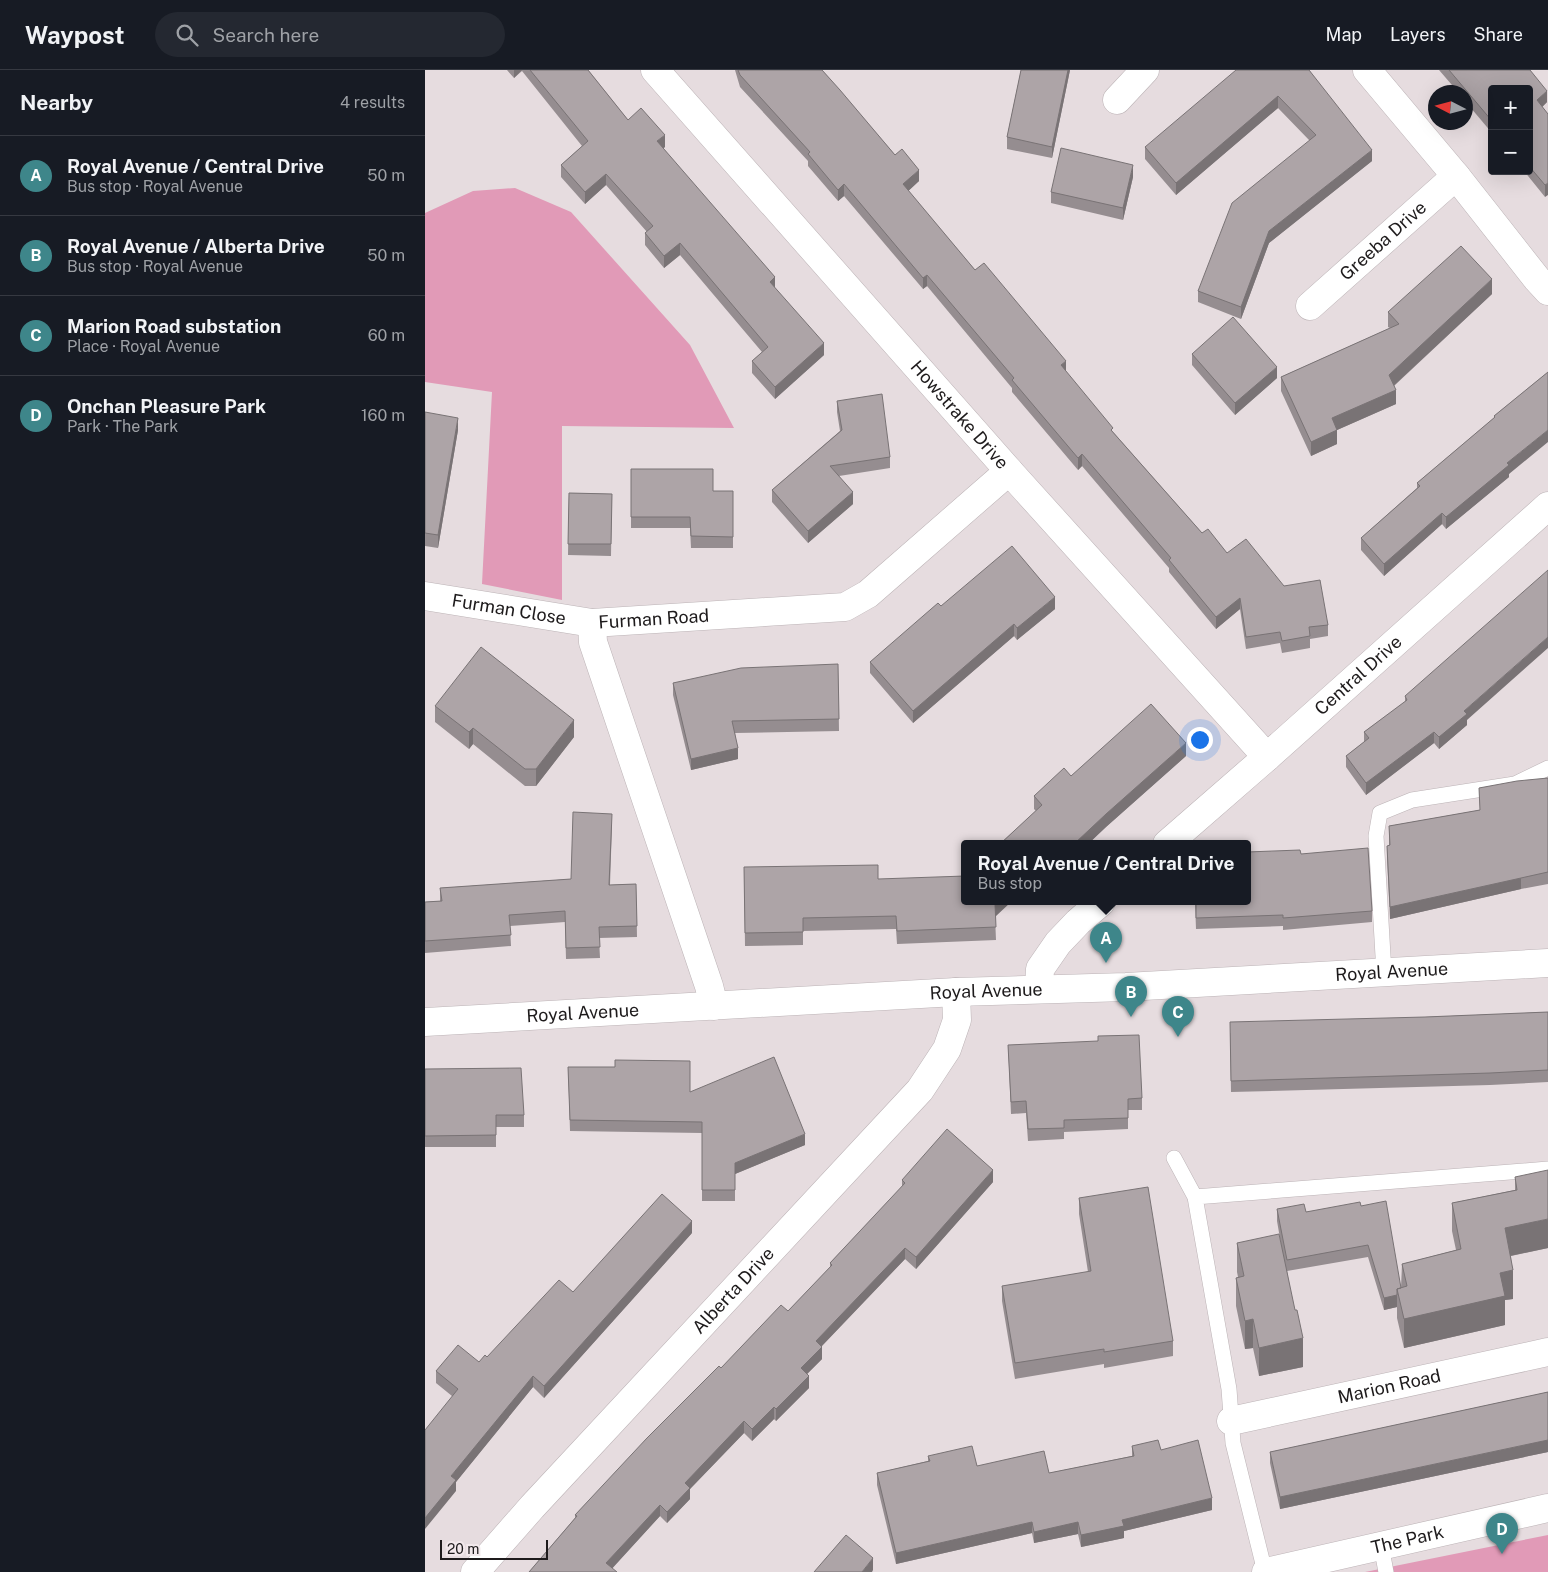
<!DOCTYPE html>
<html lang="en">
<head>
<meta charset="utf-8">
<style>
  body { margin:0; font-family:"Public Sans",sans-serif; background:#242831; color:#f1f3f6 }
  .controls { position:absolute; right:15px; top:15px; display:grid; overflow:hidden; border-radius:5px; box-shadow:0 5px 20px #0002 }
  .controls button { width:45px; height:45px; display:grid; place-items:center; padding:0; border:0; border-bottom:1px solid #363941; background:#171b24; color:#f1f3f6; font:25px sans-serif }
  .compass { position:absolute; left:1003px; top:15px; width:45px; height:45px; border-radius:50%; background:#171b24; box-shadow:0 5px 20px #0002; rotate:276deg }
  .scale { position:absolute; left:15px; bottom:12px; width:108px; box-sizing:border-box; padding-left:5px; border:2px solid #1e1b1c; border-top:0; font-size:14px; line-height:18px; white-space:nowrap; color:#1e1b1c; -webkit-text-stroke:4px #f3e9ec; paint-order:stroke }
  .you { position:absolute; left:774px; top:669px; width:18px; height:18px; margin:-12px; border:4px solid #fff; border-radius:50%; background:#1a73e8; box-shadow:0 0 0 8px #1a73e833 }
  .badge { display:grid; place-items:center; width:32px; height:32px; border-radius:50%; background:#3e868a; color:#fff; font-size:16px; font-weight:700 }
  .pin { position:absolute; translate:-50% -41px; filter:drop-shadow(0 1px 2px #0008) }
  .pin::after { content:''; position:absolute; top:26px; width:18px; height:15px; background:inherit; clip-path:polygon(0 0,100% 0,50% 100%) }
  .popup { position:absolute; left:536px; top:770px; width:290px; height:65px; box-sizing:border-box; display:grid; place-content:center; border-radius:5px; background:#171b24; filter:drop-shadow(0 1px 4px #0005); font-size:16px; white-space:nowrap; color:#9ea1a6 }
  .popup b { font-size:19px; color:#f1f3f6 }
  .popup::after { content:''; position:absolute; left:50%; top:100%; margin-left:-10px; border:10px solid transparent; border-top-color:#171b24 }
  .list { margin:0; padding:0; list-style:none }
  h2 { display:flex; justify-content:space-between; align-items:center; height:65px; margin:0; padding:0 20px; font-size:21px }
  h2 small { font-size:16px; font-weight:400; color:#9ea1a6 }
  .list li { display:grid; grid-template-columns:32px 1fr auto; gap:15px; align-items:center; box-sizing:border-box; height:80px; padding:0 20px; border-top:1px solid #363941 }
  .list b { display:block; font-size:19px; white-space:nowrap }
  .list p { margin:0; font-size:16px; white-space:nowrap; color:#9ea1a6 }
  .list em { font-size:16px; font-style:normal; color:#9ea1a6 }
  .icon { flex:none; width:28px; height:28px; fill:none; stroke:currentColor; stroke-width:2; stroke-linecap:round; stroke-linejoin:round }
  .map { position:relative; flex:none; width:1123px; height:1502px; overflow:hidden }
  header { display:flex; align-items:center; gap:30px; box-sizing:border-box; height:70px; padding:0 25px; background:#171b24; border-bottom:1px solid #363941 }
  header strong { font-size:24px }
  nav { display:flex; gap:28px; margin-inline-start:auto; font-size:18px }
  .search { width:350px; height:45px; background:#242831; display:flex; align-items:center; gap:12px; box-sizing:border-box; padding:0 18px; border-radius:28px; color:#9ea1a6; font-size:19px }
  main { display:flex }
  aside { flex:1; background:#171b24 }
  .map>svg:first-child { display:block }
</style>
</head>
<body>
<header>
<strong>Waypost</strong>
<div class="search"><svg class="icon" aria-label="search" viewBox="0 0 24 24"><circle cx="10" cy="10" r="6"/><path d="M15 15l6 6"/></svg>Search here</div>
<nav><a>Map</a><a>Layers</a><a>Share</a></nav>
</header>
<main>
<aside>
<h2>Nearby<small>4 results</small></h2>
<ul class="list">
<li><span class="badge">A</span><div><b>Royal Avenue / Central Drive</b><p>Bus stop · Royal Avenue</p></div><em>50 m</em></li>
<li><span class="badge">B</span><div><b>Royal Avenue / Alberta Drive</b><p>Bus stop · Royal Avenue</p></div><em>50 m</em></li>
<li><span class="badge">C</span><div><b>Marion Road substation</b><p>Place · Royal Avenue</p></div><em>60 m</em></li>
<li><span class="badge">D</span><div><b>Onchan Pleasure Park</b><p>Park · The Park</p></div><em>160 m</em></li>
</ul>
</aside>
<div class="map">
<svg width="1123" height="1502" viewBox="0 0 1123 1502">
  <rect width="100%" height="100%" fill="#e6dcdf"/>
  <path fill="#e19ab7" d="M90,118l56,24 119,133 44,83 -172,-2v174l-80,-16 10,-192 -67,-10v-169l48,-22z
    M1123,1465v37h-183z"/>
  <g fill="none" stroke-linecap="round" stroke-linejoin="round">
    <g stroke="#bcb3b6" stroke-width="16">
      <path id="lane" d="M959,903l-8,-137 4,-23 32,-13 103,-16 33,-16
        M749,1088l21,39 34,192 4,54 32,129
        M770,1127l353,-28
        M956,1475l5,27"/>
    </g>
    <g stroke="#bcb3b6" stroke-width="29">
      <g id="street">
        <path id="s1" d="M230,0l354,401 258,286"/>
        <path d="M942,0l89,106 81,103 11,12"/>
        <path d="M692,30l28,-30"/>
        <path id="s2" d="M885,236l146,-130"/>
        <path id="s3" d="M0,526l167,27 253,-16 23,-13 141,-123"/>
        <path d="M167,553l1,19 116,344 5,20"/>
        <path id="s4" d="M742,774l100,-87 281,-251"/>
        <path d="M614,919l1,-20 18,-26 20,-21 23,-20"/>
        <path id="s5" d="M806,1351l317,-69"/>
        <path id="s6" d="M50,1502l57,-65 388,-417 27,-41 10,-29 -1,-28"/>
        <path id="s7" d="M841,1502l282,-64"/>
      </g>
    </g>
    <g stroke="#bcb3b6" stroke-width="29">
      <g id="primary">
        <path id="s8" d="M0,952l531,-30 170,-5 422,-24"/>
      </g>
    </g>
    <use href="#lane" stroke="#fff" stroke-width="15"/>
    <use href="#street" stroke="#fff" stroke-width="28"/>
    <use href="#primary" stroke="#fff" stroke-width="28"/>
  </g>
  <path fill="#958d90" d="M82,0h81l40,50 37,27 -2,1 112,140 49,67 -49,44 -23,-26v-12l10,-9 -82,-97 -16,13 -19,-23v-12l2,-1 -41,-47 -21,19 -24,-27v-12l21,-19 -60,-75 -8,7z
    M310,0h87l73,85 24,26 -11,10 67,79 91,102 47,60 89,101 25,20 57,33 44,39v11l-18,3v9l-28,5 -2,-10 -34,6 -6,-40 -24,20 -47,-57v-4l-87,-102 -4,4 -66,-78v-4l-85,-102 -4,3 -79,-93 -6,5 -30,-35v-5l-68,-74z
    M596,0h49l-18,88 -45,-9v-12z
    M884,0l63,91 -103,82 -28,76 -43,-17v-11l112,-150 -32,-33 -102,87 -31,-36v-12z
    M1014,0h91l17,32 -5,5 6,7 -3,83 -21,-26h5v-82h-37v44l-27,-32v-9h-7z
    M708,107l-10,43 -72,-17v-11z
    M1067,224l-98,92 2,18 -59,26v14l-26,12 -30,-65v-14l109,-49 -2,-1v-15z
    M767,284l85,24 -42,37 -43,-50z
    M1123,302l-39,102v3l-63,52 -4,-5 -58,52 -23,-26v-12l56,-50v-5l77,-65v-2z
    M412,331l53,56v11l-51,8 14,28 -45,39 -36,-41v-12l68,-59 -3,-19z
    M0,342l33,18 -20,118 -13,-2z
    M206,399l82,22h20v57h-42l-1,-20h-59z
    M144,423l43,1 -1,62 -43,-1z
    M516,536l114,3 -38,31 -3,-4 -101,87 -43,-50v-11z
    M413,594l1,67 -104,2 3,26 -47,11 -18,-75v-12z
    M980,626l62,24v5l-28,24 -5,-6 -68,52 -20,-28v-11l18,-14v-10l41,-30z
    M10,636l139,31 -38,49h-11l-52,-42 -4,5 -34,-27z
    M761,686l-80,71 -18,17h-88l36,-33 -2,-2v-13l37,-20z
    M1123,708v106l-27,5 -131,30 -3,-62v-11h2v-20l91,-16 -1,-22z
    M187,755l-2,60 26,-1 1,53 -38,1 1,20 -34,1 -1,-37 -55,4 1,20 -86,7v-51l15,-1v-13l131,-9z
    M876,784l71,57v11l-89,8v-4l-87,3 -1,-27z
    M319,797l134,12 117,37 1,24 -99,4 -1,-15 -93,2v14l-58,1z
    M1123,942v70l-58,3 -259,7 -1,-59 195,-16z
    M583,975l134,53v12h-14v19l-64,3v7l-36,2 -2,-28 -15,1z
    M143,997l122,25 115,53 -70,29v27h-33v-68l-132,-2z
    M0,999l99,46v12h-28v20h-71z
    M1090,1107l33,71 -37,8 2,43 -8,1v25l-101,23 -7,-30v-11l-13,3 -16,-53 -81,14 16,96 -44,9 -6,-28 -8,1 -9,-43v-28l2,-1 -1,-5v-29l45,7 -5,-29v-12l29,3 55,-6 40,82 1,-24 54,-14 -4,-19v-28l63,-13z
    M477,1110l91,2 -77,87 -11,-10 -83,87v13l-15,15 2,14 -33,33 -2,-2 -22,22 -8,-8 -54,56v10l-23,24 -7,-7 -48,52 -83,4 46,-54v-3l146,-147 67,-57 42,-43v-5l72,-76z
    M654,1128l94,143v15l-69,12v-4l-89,15 -13,-78v-15l86,-14 -9,-58z
    M267,1163l-148,165 -11,-11 -77,95v9l-4,-95 -16,-13v-12l43,-9 8,-5 86,-65z
    M1123,1322v60l-268,57 -10,-46v-11z
    M707,1376l29,4 51,60 -88,21v7l-43,9 -3,-13 -44,9 -2,-10 -136,31 -19,-79v-12l51,-12v-5l49,10 72,7 83,-17z"/>
  <path fill="#797375" d="M89,0h8l-8,8z
    M643,0h2l-18,88v-11z
    M1122,21v11l-10,10v-12z
    M853,26v12l-102,87v-12z
    M240,65v12l-8,6v-12z
    M947,80v11l-103,82 -28,76v-12l28,-76z
    M708,95v12l-10,43v-12z
    M494,100v11l-16,15v-12z
    M181,104v11l-21,19v-12z
    M1123,113v12l-3,2v-12z
    M419,114v12l-6,5v-11z
    M255,173v12l-16,13v-12z
    M502,205v11l-4,3v-11z
    M350,207v12l-5,-7z
    M1067,209v15l-103,96v-15z
    M399,273v12l-49,44v-12z
    M641,291v12l-5,-8z
    M852,297v11l-42,37v-12z
    M971,320v14l-59,26v14l-26,12v-14l21,-24z
    M33,348v12l-20,118v-13z
    M1123,360v12l-39,32v3l-63,52v-12l61,-54z
    M657,384v12l-4,4v-12z
    M428,422v12l-45,39v-12z
    M1017,443v11l-58,52v-12z
    M630,527v12l-38,31v-12z
    M815,528v11l-24,20v-12z
    M589,554v12l-101,87v-12z
    M1123,567v11l-81,72v5l-28,24v-12l25,-26z
    M149,650v17l-38,49v-17z
    M48,658v16l-4,5v-17z
    M1009,662v11l-68,52v-12z
    M761,673v13l-80,71 -18,17h-14l32,-30z
    M313,678v11l-47,11v-11z
    M1096,808v11l-131,30v-12z
    M572,832h14l-16,15v-13z
    M380,1064v11l-70,29v27v-38z
    M568,1100v12l-77,87v-12z
    M1123,1149v29l-43,9v-29z
    M267,1151v12l-148,165v-12z
    M480,1178v11l-89,93v-11z
    M1088,1200v29l-8,1v25l-101,23v-29l96,-46z
    M972,1225v12l-13,3v-12z
    M828,1249v29l-8,1v-28z
    M878,1268v29l-44,9v-28z
    M397,1277v12l-21,21v-12z
    M108,1306v11l-77,95v9l-31,38v-11l26,-42z
    M384,1306v12l-33,33v-12z
    M349,1337v12l-22,22v-12z
    M319,1351v12l-54,56v10l-23,24v-11l18,-29z
    M1123,1370v12l-268,57v-12z
    M787,1428v12l-88,21v7l-43,9v-12l41,-15z
    M235,1435v11l-51,56 -3,-9z
    M607,1452v11l-136,31v-11z
    M653,1452v12l-44,9v-11z
    M448,1488v12l-1,2h-10z"/>
  <path fill="#ada4a7" stroke="#797375" d="M105,0h58l40,50 13,-12 24,27 -8,6 118,136 -5,5 54,61 -49,44 -23,-26 16,-14 -88,-104 -16,13 -19,-23 8,-7 -47,-52 -21,18 -24,-27 27,-24z
    M313,0h84l18,20 55,65 7,-6 17,21 -16,14 72,86 9,-7 82,98 -5,4 52,63 -2,2 91,103 6,-4 19,24 19,-14 38,47 36,-6 8,45 -19,2 1,9 -28,5 -2,-9 -34,5 -6,-39 -24,19 -47,-57 2,-2 -89,-104 -4,4 -66,-78 2,-2 -87,-103 -4,3 -79,-94 -6,6 -30,-36 2,-2 -70,-77z
    M596,0h47l-16,77 -45,-10z
    M811,0h73l63,80 -103,81 -28,76 -43,-16 34,-88 84,-68 -38,-39 -102,87 -31,-36z
    M1024,0h81l17,21 -10,9 11,14v69l-3,2 -16,-19v-77h-37v32z
    M636,78l72,17 -10,43 -72,-16z
    M1036,176l31,33 -103,96 7,15 -64,28 5,12 -26,12 -30,-65 118,-53 -11,-12z
    M808,247l44,50 -42,36 -43,-49z
    M1123,302v58l-41,33 2,2 -63,52 -4,-4 -58,51 -23,-26 59,-52 -3,-3 78,-66 -1,-1z
    M457,324l8,63 -60,9 23,26 -45,39 -36,-41 70,-60 -5,-29z
    M0,342l33,6 -20,117 -13,-2z
    M206,399h82v22h20v46l-42,-1 -1,-19h-59z
    M144,423l43,1 -1,50h-43z
    M587,476l43,51 -38,31 -3,-4 -101,87 -43,-49 68,-59 3,3z
    M1123,500v67l-84,74 3,3 -28,23 -5,-5 -68,51 -20,-27 23,-18 -5,-6 43,-32 -2,-4z
    M56,577l93,73 -38,49h-11l-52,-41 -4,4 -34,-26z
    M413,594l1,55 -107,2 6,27 -47,11 -18,-76 68,-15z
    M726,634l35,39 -80,71 -32,30h-74l42,-39 -8,-9 30,-28 7,8z
    M1123,708v94l-27,6 -131,29 -3,-61 3,-1 -1,-19 91,-16 -1,-22 38,-7z
    M148,742l39,2 -3,71 27,-1 1,42 -38,1 1,20 -34,1 -1,-37 -56,4 2,20 -86,6v-39l17,-1 -2,-13 131,-9z
    M943,778l4,63 -89,7v-3l-87,3v-16h51v-50l53,-2 1,4z
    M453,795v14l87,-3v26h32l-2,2 1,23 -99,4 -1,-15 -93,2v14l-58,1 -1,-66z
    M1123,942v58l-58,3 -259,8 -1,-59 195,-5z
    M714,965l3,63 -14,1v19l-64,2v8l-36,1 -2,-28 -15,1 -3,-57 90,-4v-5z
    M349,987l31,77 -70,29v27h-33v-68l-132,-2 -2,-53h47v-7l75,1v31z
    M96,998l3,47h-28v20l-71,1v-67z
    M522,1059l46,41 -77,87 -11,-9 -89,93 6,6 -21,21 8,8 -33,33 -2,-2 -22,22 -8,-8 -59,62 5,5 -23,24 -7,-7 -54,58 11,9h-88l48,-56 -2,-1 72,-77 72,-72 2,2 60,-63 7,6 44,-46 -2,-2 75,-80 -3,-3z
    M1123,1100v49l-43,9 8,42 -13,3 5,23 -101,23 -7,-30 10,-3 -5,-22 59,-15 -9,-46 65,-13 -2,-13z
    M723,1117l25,154 -69,11v-3l-89,14 -13,-77 89,-15 -12,-73z
    M237,1124l30,27 -148,165 -11,-10 -82,100 5,4 -31,38v-88l33,-41 -22,-18 22,-26 21,17 6,-7 2,2 72,-77 14,12z
    M961,1131l15,87 -4,1v6l-13,3 -16,-53 -81,15 -10,-51 27,-5 2,8 54,-10 1,4z
    M854,1164l16,76h2l6,28 -44,10 -6,-29 -8,2 -9,-43 8,-2 -7,-33z
    M1123,1322v48l-268,57 -10,-45z
    M733,1370l3,10 37,-10 14,58 -90,22 2,6 -43,9 -3,-13 -44,10 -2,-10 -136,31 -19,-80 53,-12 -2,-5 44,-10 5,20 67,-15 5,22 85,-17 -2,-10z
    M421,1465l27,23 -11,14h-48z"/>
  <g text-anchor="middle" stroke-width="4.5" stroke-linejoin="round" paint-order="stroke">
    <g font-size="18" fill="#1e1b1c" stroke="#f3e9ec">
      <text dy="6" stroke="none"><textPath href="#s2" startOffset="98">Greeba Drive</textPath></text>
      <text dy="6" stroke="none"><textPath href="#s1" startOffset="460">Howstrake Drive</textPath></text>
      <text dy="6" stroke="none"><textPath href="#s3" startOffset="85">Furman Close</textPath></text>
      <text dy="6" stroke="none"><textPath href="#s3" startOffset="231">Furman Road</textPath></text>
      <text dy="6" stroke="none"><textPath href="#s4" startOffset="255">Central Drive</textPath></text>
      <text dy="6" stroke="none"><textPath href="#s8" startOffset="968">Royal Avenue</textPath></text>
      <text dy="6" stroke="none"><textPath href="#s8" startOffset="562">Royal Avenue</textPath></text>
      <text dy="6" stroke="none"><textPath href="#s8" startOffset="158">Royal Avenue</textPath></text>
      <text dy="6" stroke="none"><textPath href="#s6" startOffset="382">Alberta Drive</textPath></text>
      <text dy="6" stroke="none"><textPath href="#s5" startOffset="162">Marion Road</textPath></text>
      <text dy="6" stroke="none"><textPath href="#s7" startOffset="145">The Park</textPath></text>
    </g>
  </g>
</svg>
<div class="controls">
<button>+</button>
<button>−</button>
</div>
<svg class="compass" viewBox="-18 -18 36 36"><path d="M0-13l5 13h-10z" fill="#e53935"/><path d="M0 13l5-13h-10z" fill="#9ea1a6"/></svg>
<div class="scale">20 m</div>
<div class="you"></div>
<div class="pin badge" style="left:681px;top:893px">A</div>
<div class="popup"><b>Royal Avenue / Central Drive</b>Bus stop</div>
<div class="pin badge" style="left:706px;top:947px">B</div>
<div class="pin badge" style="left:753px;top:967px">C</div>
<div class="pin badge" style="left:1077px;top:1484px">D</div>
</div>
</main>
</body>
</html>
